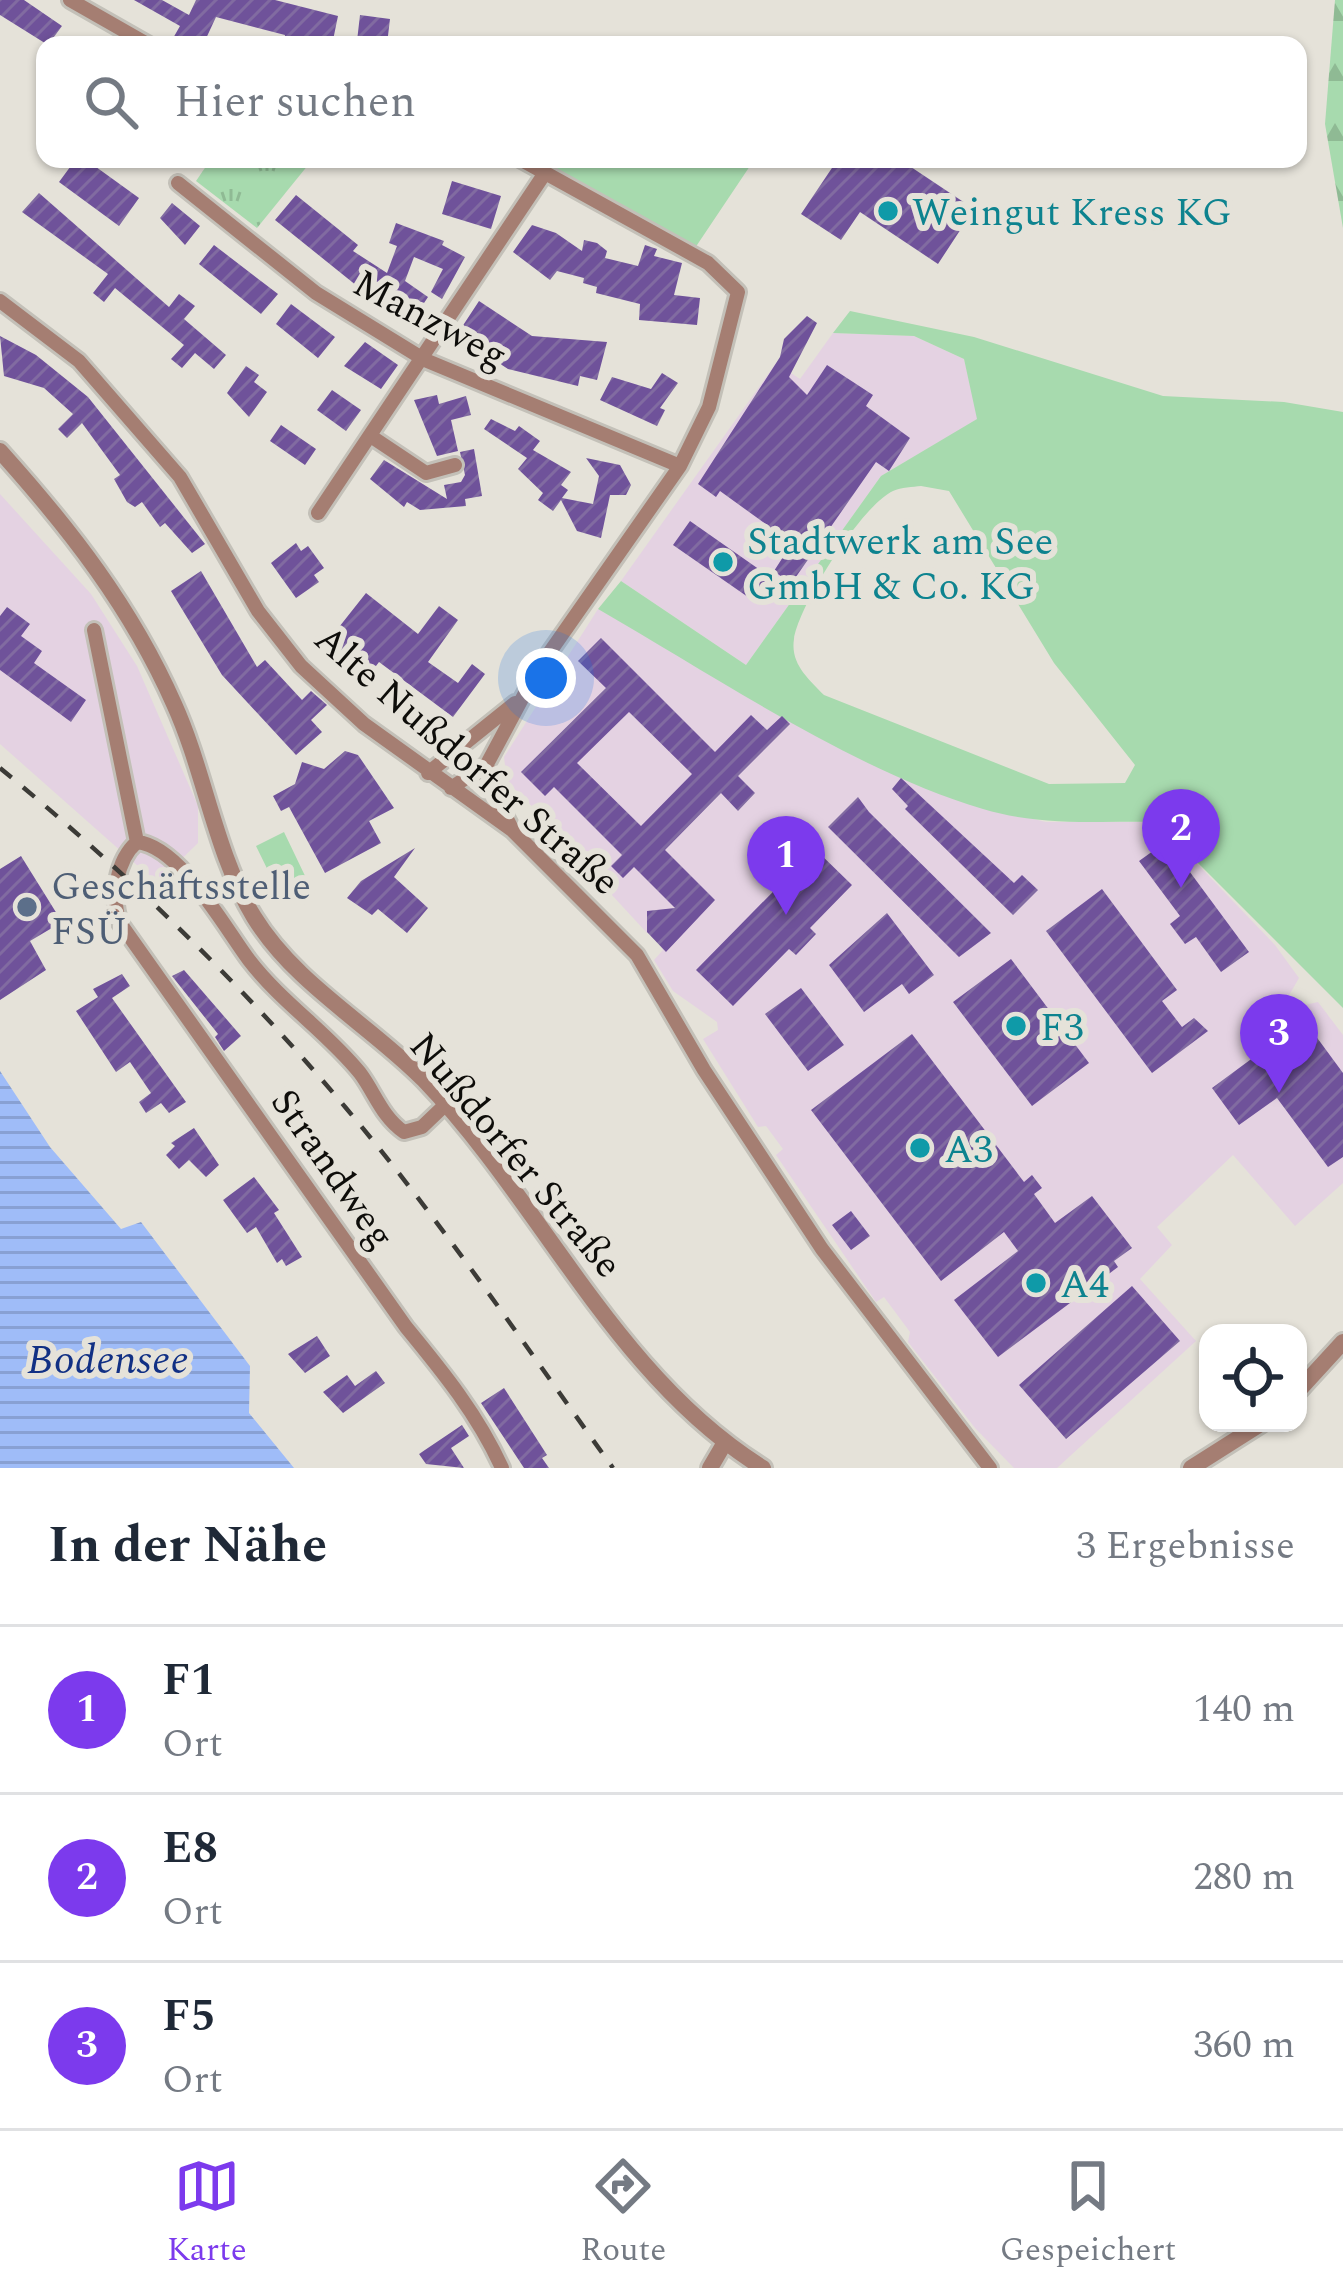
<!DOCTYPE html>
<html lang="de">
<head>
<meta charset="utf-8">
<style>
  body { margin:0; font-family:Spectral,serif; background:#f6f6f7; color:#1f2937 }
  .controls { position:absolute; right:36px; bottom:36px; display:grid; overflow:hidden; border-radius:24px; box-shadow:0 3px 9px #0004 }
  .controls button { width:108px; height:108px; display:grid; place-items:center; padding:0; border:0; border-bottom:3px solid #e0e1e3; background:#fff; color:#1f2937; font:60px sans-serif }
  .you { position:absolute; left:546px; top:678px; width:42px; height:42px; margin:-30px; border:9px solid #fff; border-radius:50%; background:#1a73e8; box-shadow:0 0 0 18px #1a73e833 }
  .badge { display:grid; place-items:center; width:78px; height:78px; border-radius:50%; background:#7c3aed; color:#fff; font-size:39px; font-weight:700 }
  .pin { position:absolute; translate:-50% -99px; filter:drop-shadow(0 3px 6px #0008) }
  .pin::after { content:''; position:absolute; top:63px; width:42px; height:36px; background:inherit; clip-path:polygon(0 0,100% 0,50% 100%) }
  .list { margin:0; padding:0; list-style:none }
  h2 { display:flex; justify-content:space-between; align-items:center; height:156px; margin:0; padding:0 48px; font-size:51px }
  h2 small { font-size:39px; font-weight:400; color:#747a83 }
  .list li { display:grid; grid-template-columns:78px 1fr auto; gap:36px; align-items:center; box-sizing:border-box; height:168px; padding:0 48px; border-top:3px solid #e0e1e3 }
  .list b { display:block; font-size:45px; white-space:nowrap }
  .list p { margin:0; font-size:39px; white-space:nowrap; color:#747a83 }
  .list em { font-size:39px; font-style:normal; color:#747a83 }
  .icon { flex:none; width:66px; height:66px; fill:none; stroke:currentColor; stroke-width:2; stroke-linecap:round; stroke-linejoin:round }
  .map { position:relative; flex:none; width:1343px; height:1468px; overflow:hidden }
  .search { position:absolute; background:#fff; box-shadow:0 3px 9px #0004; left:36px; right:36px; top:36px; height:132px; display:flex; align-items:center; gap:30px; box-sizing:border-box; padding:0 42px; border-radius:24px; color:#747a83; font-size:45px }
  .sheet { height:660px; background:#fff }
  nav { display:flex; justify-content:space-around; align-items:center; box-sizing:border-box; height:168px; border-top:3px solid #e0e1e3; background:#fff; font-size:33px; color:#747a83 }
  nav a { display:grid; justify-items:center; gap:6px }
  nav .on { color:#7c3aed }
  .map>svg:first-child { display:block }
</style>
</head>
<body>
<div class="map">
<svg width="1343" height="1468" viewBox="0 0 1343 1468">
  <defs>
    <pattern id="forest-firs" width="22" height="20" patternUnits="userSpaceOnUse" patternTransform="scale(3)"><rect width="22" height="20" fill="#a7daae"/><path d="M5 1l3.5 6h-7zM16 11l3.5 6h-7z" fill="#8fba94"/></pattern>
    <pattern id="park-tufts" width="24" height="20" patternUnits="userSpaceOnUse" patternTransform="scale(3)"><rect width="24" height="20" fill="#a7daae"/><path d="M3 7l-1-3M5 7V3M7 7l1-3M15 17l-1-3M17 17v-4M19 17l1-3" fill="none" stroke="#8fba94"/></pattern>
    <pattern id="water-rules" width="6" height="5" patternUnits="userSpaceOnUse" patternTransform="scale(3)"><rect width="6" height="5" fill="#9fbcf8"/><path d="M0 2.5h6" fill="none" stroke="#88a0d3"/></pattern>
    <pattern id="building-hatch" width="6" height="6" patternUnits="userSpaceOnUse" patternTransform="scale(3)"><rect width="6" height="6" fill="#6f529a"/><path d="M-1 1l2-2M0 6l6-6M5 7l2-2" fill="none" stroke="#816ba1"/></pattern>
  </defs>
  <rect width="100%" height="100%" fill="#e5e2d9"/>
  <path fill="#e4d2e2" d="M833,333l81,3 50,23 14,60 -97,57 -135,189 -125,-84 155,-218 24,16z
    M0,494l91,100 46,72 61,140v37l-41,40 -157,-139z
    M598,609l257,145 108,48 83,20h111l118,123 24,33 -11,19 8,10 22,-5 25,33v148l-48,43 -62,-71 -76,72 15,18 -32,34 56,62 -139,127h-43l-39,-40 -67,-86 2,-10 -26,-35 -8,5 -100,-147 7,-6 -17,-23 -8,1 -55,-88 15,-9 -1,-8 -44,-31 -19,-31 9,-10 -8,-17h-8l-60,-65 1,-7 -81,-79 -3,-25z"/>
  <path fill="#a7daae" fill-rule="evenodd" d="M569,159h179l4,4 -57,85 -139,-79z
    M850,311l124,26 189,59 121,6 59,10v596l-186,-186c-59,-1 -118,4 -174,-13 -129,-38 -268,-133 -385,-200l23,-28 125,84 135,-189 96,-57 -13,-60 -50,-23 -81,-3zM921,486l28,5 105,172 81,102 -10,18 -76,1 -225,-89c-15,-16 -34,-31 -30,-56 5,-34 68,-134 99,-148 8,-4 20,-4 28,-5z
    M284,832l23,48 -28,13 -23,-47z"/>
  <path fill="url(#forest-firs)" d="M1335,0h8v228l-18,-104z"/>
  <path fill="url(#park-tufts)" d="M211,159h102l-56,69 -61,-47z"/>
  <path fill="url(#water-rules)" d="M0,1071l50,76 71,82 20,-7 109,144 -1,47 45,55h-294z"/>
  <path fill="url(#building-hatch)" fill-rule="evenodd" d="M0,0h24l38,26 -14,19 -48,-30z
    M134,0h28l27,15 7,-15h79l63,16 -6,29 -48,-2 1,-8 -69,-18 -13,28h-21l-10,-5 8,-14z
    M360,15l30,4 -3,25 -30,-3z
    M76,159h9l54,39 -20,28 -60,-44z
    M838,159h61l75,50 -36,55 -78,-52 -19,28 -40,-26z
    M452,181l49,15 -10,33 -49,-15z
    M39,193l130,114 10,-13 16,12 -11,13 42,36 -12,14 -19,-16 -13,15 -11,-9 13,-14 -69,-57 -11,14 -11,-9 15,-19 -86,-62z
    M296,195l62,50 -5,6 34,22 10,-27 -8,-3 7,-20 48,18 -2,4 23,12 -23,42 -11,-7 12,-23 -29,-12 -9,24 23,16 -20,30 -133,-107z
    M172,203l28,23 -15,19 -25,-27z
    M532,225l24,8 26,18 2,-11 13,3 10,8 -2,7 33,8 7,-21 12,4 -3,7 28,7 -8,32 26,3 -3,27 -58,-5 1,-16 -44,-11 1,-6 -14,-4 1,-5 -27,-7 -7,9 -37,-28z
    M214,245l64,49 -17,20 -62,-50z
    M479,301l53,35 75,6 -10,38 -17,-4 -2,10 -70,-17 -29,-19 -19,-20z
    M291,304l44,33 -17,21 -42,-34z
    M807,316l10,7 -28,54 18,18 20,-30 46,30 -7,11 44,32 -21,33 -13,-9 -85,122 -17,-13 18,-28 -72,-52 -4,6 -18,-13 82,-127 4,-18z
    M0,336l36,19 52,42 117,147 -13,9 -27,-30 -5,4 -18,-25 -7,5 -8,-5 -13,-23 6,-4 -38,-52 -15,15 -9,-9 15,-15 -29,-26 -40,-12z
    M365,342l33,23 -17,24 -37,-23z
    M246,366l13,9 -5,7 13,10 -18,25 -22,-24z
    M662,373l16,10 -18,25 5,2 -8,16 -57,-26 12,-23 39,12z
    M332,390l29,20 -15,21 -29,-21z
    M437,395l2,9 27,-8 5,19 -20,5 7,31 -21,5 -23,-56z
    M491,419l24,12 4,-5 21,15 -7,9 38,22 -10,13 7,5 -6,8 31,6 6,-28 -13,-18 34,7 11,20 -5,10h-16l-9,43 -24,-7 -16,-31 -8,11 -15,-11 5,-7 -25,-24 9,-11 -43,-29z
    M281,425l35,24 -11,16 -35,-24z
    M474,449l8,47 -17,3 1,7 -46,4 -13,-8 -3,5 -34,-28 14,-19 63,39 -3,-14 17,-3 4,-7 -5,-23z
    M690,521l83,58 -15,25 -85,-59z
    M296,543l5,8 7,-5 16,22 -10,7 5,7 -23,16 -25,-35z
    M201,571l56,96 8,-7 37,40 9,-9 16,14 -16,15 11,12 -26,23 -74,-80 -51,-84z
    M366,593l52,41 21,-28 19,14 -30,42 30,21 14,-19 13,10 -32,43 -74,-55 -9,12 -42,-33z
    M7,607l23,17 -9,12 21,15 -8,12 52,37 -15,22 -71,-52v-54z
    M601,638l114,114 36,-37 16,15 15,-14 8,8 -52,52 17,17 -17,18 -17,-18 -56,57 50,50 -49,52 -19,-20v-21l28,-3 -41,-41 -11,11 -12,-12 11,-11 -68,-68 -9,9 -24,-24 85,-84 -28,-27zM629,712l63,62 -51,52 -64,-63z
    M345,751l13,4 36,53 -25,13 12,22 -56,30 -36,-66 -8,4 -8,-15 22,-12 7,-22 22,7z
    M901,778l113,105 8,-8 16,15 -25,25 -108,-106 3,-3 -16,-17z
    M858,797l11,15 122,121 -32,24 -131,-130z
    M1167,841l82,111 -28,20 -25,-35 -11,7 -15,-20 10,-8 -41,-55z
    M415,848l-21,29 34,31 -21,25 -29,-24 -6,6 -25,-17 14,-17z
    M815,849l37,36 -42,43 6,6 -20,21 -7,-6 -56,57 -37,-36z
    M21,856l41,66 -32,19 16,29 -46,30v-131z
    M1102,889l75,101 -15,11 20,26 12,-9 14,13 -56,42 -106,-142z
    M887,913l47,62 -25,19 -7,-10 -38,28 -35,-47z
    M1011,959l78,104 -57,43 -79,-104z
    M184,970l57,66 -17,15 -9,-14 3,-3 -46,-58z
    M122,974l8,12 -18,12 74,104 -17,11 -8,-10 -15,10 -7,-11 12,-9 -21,-31 -14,10 -40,-61 22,-14 -5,-8z
    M801,988l43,57 -36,26 -43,-57z
    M1304,1020l39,53v84l-15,10 -51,-69 -38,27 -27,-37z
    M912,1034l112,148 8,-7 10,13 -8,6 21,29 37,-27 40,52 -18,13 4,6 -120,90 -44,-57 64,-49 -14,-19 -63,49 -130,-171z
    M194,1128l25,37 -13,12 -17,-17 -10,9 -13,-14 9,-9 -4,-3z
    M254,1177l25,33 -5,3 28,44 -16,9 -4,-7 -5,4 -21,-36 -9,6 -24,-33z
    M851,1211l19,25 -19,14 -19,-25z
    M1132,1286l48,55 -114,98 -47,-54z
    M317,1336l13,20 -25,17 -17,-19z
    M376,1371l9,12 -42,30 -20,-21 24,-17 8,11z
    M504,1388l43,67 -5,3 7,10h-25l-43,-65z
    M462,1425l7,11 -18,12 13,20 -38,-4 -7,-10z"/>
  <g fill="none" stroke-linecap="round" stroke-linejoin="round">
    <g stroke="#c3c0b8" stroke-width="20">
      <path id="minor" d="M70,0l79,45
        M178,183l138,110 109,67 255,106
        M0,301l79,60 101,116 78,134 43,55 63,58 148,106 125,125 67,115 118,179 168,219
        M372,437l54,36 29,-8
        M318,513l225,-337
        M94,630l43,212
        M428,773l87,-70
        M451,788l36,-24
        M511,827l-19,-38 -5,-25 51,-95 142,-203 29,-59 29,-115 -30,-29 -188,-104
        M137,842c-21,18 -26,56 -17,81l286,404c37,45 72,88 96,141
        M137,842c43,4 88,86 112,118 33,43 78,72 111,113 15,20 22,44 44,59l18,-5 23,-22"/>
    </g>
    <g stroke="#c3c0b8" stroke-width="22">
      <path id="tertiary" d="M0,451c70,78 131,156 174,253 31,68 41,149 80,213 41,67 116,108 170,163 119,124 191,296 339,388
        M1298,1391l45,-49
        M710,1468l14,-24
        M1191,1468l71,-45"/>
    </g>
    <use href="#minor" stroke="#a57e72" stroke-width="14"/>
    <use href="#tertiary" stroke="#a57e72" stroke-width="16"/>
    <path stroke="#3c3b37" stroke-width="4.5" stroke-dasharray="15 15" stroke-linecap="butt" d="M0,768c125,103 241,215 346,340 96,114 180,239 267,360"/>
  </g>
  <g fill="#0f9aa8" stroke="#e5e2d9" stroke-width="4.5">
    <circle cx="888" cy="211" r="12"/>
    <circle cx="723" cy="562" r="12"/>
    <circle cx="1016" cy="1026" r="12"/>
    <circle cx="920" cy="1148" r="12"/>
    <circle cx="1036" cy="1283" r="12"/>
  </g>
  <circle fill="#5c6f8a" stroke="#e5e2d9" stroke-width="4.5" cx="27" cy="907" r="12"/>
  <g text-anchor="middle" stroke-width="12" stroke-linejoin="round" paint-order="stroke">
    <g font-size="39" fill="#0d838f" stroke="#e5e2d9" text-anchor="start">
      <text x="912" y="225">Weingut Kress KG</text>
      <text x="747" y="554">Stadtwerk am See<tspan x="747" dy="45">GmbH &amp; Co. KG</tspan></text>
      <text x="1040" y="1040">F3</text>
      <text x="944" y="1162">A3</text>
      <text x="1060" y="1297">A4</text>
    </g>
    <g font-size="39" fill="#0e0d0a" stroke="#e5e2d9">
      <text transform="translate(431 318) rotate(28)" y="14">Manzweg</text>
      <text transform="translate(468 759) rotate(41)" y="14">Alte Nußdorfer Straße</text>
      <text transform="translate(517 1154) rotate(50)" y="14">Nußdorfer Straße</text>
      <text transform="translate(334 1168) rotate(55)" y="14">Strandweg</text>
    </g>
    <g font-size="39" fill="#4e5e75" stroke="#e5e2d9" text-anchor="start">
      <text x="51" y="899">Geschäftsstelle<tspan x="51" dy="45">FSÜ</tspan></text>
    </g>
    <g font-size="42" font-style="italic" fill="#113084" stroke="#e5e2d9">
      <text x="108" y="1373">Bodensee</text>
    </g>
  </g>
</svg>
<div class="controls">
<button><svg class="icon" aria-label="locate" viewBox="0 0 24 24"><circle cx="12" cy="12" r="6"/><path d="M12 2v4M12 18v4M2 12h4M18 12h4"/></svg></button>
</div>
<div class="you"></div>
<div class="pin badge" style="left:786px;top:915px">1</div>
<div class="pin badge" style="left:1181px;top:888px">2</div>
<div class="pin badge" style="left:1279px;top:1093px">3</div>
<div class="search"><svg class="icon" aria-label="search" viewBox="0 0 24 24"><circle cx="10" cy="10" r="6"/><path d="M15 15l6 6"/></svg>Hier suchen</div>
</div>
<section class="sheet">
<h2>In der Nähe<small>3 Ergebnisse</small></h2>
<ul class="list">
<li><span class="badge">1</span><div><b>F1</b><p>Ort</p></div><em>140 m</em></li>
<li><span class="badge">2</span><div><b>E8</b><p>Ort</p></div><em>280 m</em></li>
<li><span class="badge">3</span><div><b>F5</b><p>Ort</p></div><em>360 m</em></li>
</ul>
</section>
<nav>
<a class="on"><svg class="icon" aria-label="map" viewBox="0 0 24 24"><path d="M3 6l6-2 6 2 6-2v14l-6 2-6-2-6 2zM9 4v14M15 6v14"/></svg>Karte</a>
<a><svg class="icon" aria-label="directions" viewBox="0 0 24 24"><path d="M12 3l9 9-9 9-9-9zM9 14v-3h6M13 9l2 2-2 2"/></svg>Route</a>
<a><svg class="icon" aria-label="saved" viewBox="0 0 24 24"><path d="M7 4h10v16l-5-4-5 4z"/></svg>Gespeichert</a>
</nav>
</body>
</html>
